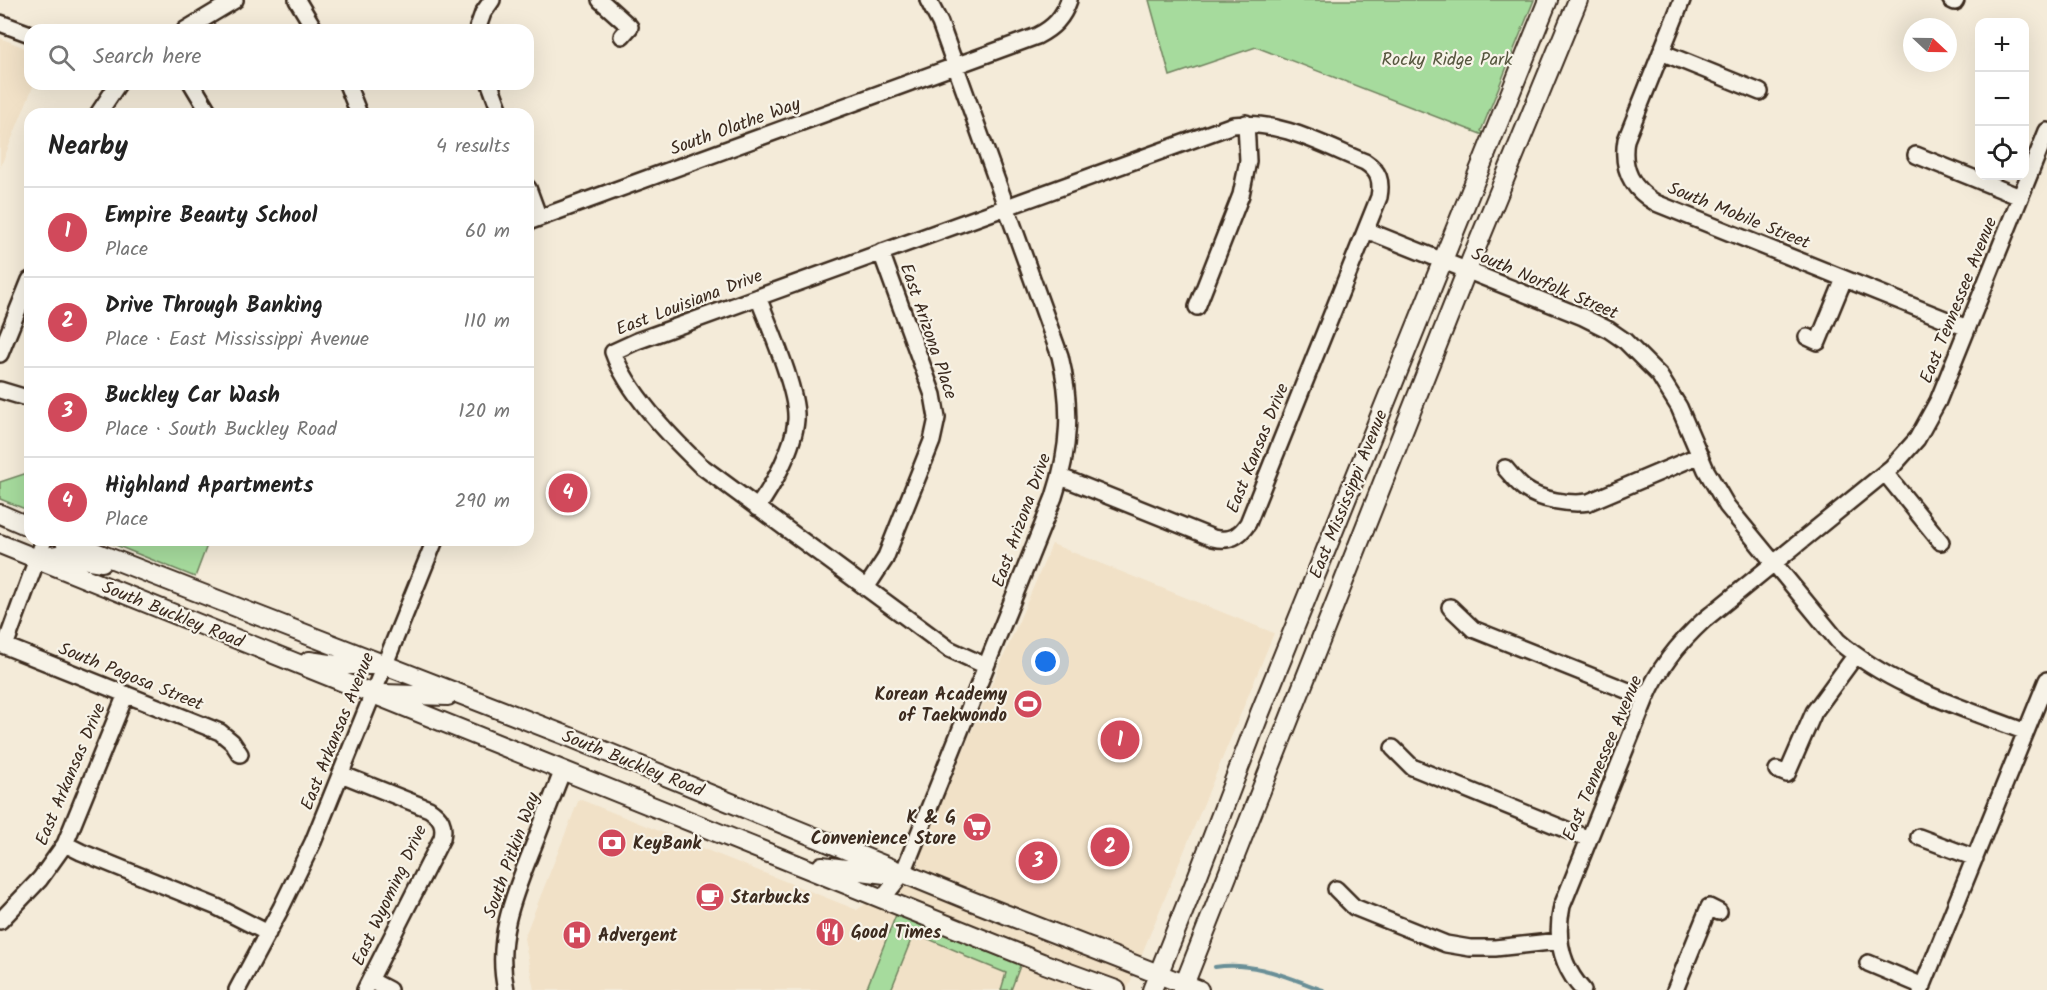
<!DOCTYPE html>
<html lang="en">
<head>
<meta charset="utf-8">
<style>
  body { margin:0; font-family:Kalam,sans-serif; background:#f2f2f2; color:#222 }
  .controls { position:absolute; right:18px; top:18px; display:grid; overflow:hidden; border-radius:12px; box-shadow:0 6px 24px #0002 }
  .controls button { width:54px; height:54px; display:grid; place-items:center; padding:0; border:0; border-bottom:2px solid #e0e0e0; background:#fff; color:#222; font:30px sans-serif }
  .compass { position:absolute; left:1903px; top:18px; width:54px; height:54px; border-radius:50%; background:#fff; box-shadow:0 6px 24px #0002; rotate:112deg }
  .you { position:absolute; left:1046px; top:662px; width:21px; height:21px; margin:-15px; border:4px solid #fff; border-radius:50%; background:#1a73e8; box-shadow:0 0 0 9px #1a73e833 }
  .badge { display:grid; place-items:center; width:39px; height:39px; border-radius:50%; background:#d1495b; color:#fff; font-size:20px; font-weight:700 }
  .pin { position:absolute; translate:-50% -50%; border:3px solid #fff; box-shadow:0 2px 6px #0006 }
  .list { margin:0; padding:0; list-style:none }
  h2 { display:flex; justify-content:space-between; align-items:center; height:78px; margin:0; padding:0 24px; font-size:26px }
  h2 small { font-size:20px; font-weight:400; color:#767676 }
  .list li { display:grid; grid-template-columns:39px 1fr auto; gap:18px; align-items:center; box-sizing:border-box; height:90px; padding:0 24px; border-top:2px solid #e0e0e0 }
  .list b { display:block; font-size:22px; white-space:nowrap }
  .list p { margin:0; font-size:20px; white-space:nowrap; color:#767676 }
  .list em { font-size:20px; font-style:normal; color:#767676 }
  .icon { flex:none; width:33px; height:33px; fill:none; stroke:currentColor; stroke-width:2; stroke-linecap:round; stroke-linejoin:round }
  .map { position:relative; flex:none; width:2047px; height:990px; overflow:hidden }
  .search { position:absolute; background:#fff; box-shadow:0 6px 24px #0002; left:24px; top:24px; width:510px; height:66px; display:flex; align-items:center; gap:15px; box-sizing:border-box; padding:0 21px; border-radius:18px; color:#767676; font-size:22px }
  .panel { position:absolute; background:#fff; box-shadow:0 6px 24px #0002; left:24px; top:108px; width:510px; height:438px; border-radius:18px }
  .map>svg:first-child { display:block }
</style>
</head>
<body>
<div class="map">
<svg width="2047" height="990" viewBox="0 0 2047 990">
  <rect width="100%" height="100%" fill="#f4ebd9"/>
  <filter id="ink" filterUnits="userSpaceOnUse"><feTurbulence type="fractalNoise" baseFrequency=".0167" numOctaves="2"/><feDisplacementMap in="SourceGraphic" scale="12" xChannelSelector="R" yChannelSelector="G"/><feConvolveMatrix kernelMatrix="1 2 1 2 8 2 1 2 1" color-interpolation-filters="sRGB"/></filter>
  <g filter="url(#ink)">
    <path fill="#f1e1c7" d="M0,38l30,12v34h4l-34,84z
      M1052,544l222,89 -147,357h-593l-10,-52 55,-139 278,111 60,-43 16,-46z"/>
    <path fill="#a6db9d" stroke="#70825e" stroke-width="1.5" d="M1149,0h385l-53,131 10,7 -235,-91 -86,29z
      M30,472v39l-30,-12v-17z
      M103,540h106l-14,37z
      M900,905l124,50 -13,35h-10l5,-17 -42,-17v-2l-40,-17 -2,1 -9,-3 -22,55h-25z"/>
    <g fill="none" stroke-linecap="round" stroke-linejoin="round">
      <path stroke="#698f97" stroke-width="4" d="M1215,967c38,-6 72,10 108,23"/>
      <g stroke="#3b2a1e" stroke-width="20">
        <path id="minor" d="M297,0l18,30
          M600,0l30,27 -8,9
          M1682,0l-56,140c-5,29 6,49 30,63l311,125
          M1951,0l4,2 1,-2
          M0,23l30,11
          M185,30l50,-30
          M477,30l6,-17 9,-13
          M1661,52l99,40
          M192,84l18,30
          M347,84l12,30
          M490,84l11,30
          M98,114l20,-30
          M1916,155l104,42
          M528,188l11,30
          M528,222l509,-186c16,-8 26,-18 32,-36
          M1366,230l217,87 26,13 16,11 34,34 20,32 27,63 21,36 111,135c53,46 123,66 188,91
          M1197,307l44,-112 7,-34 -2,-38
          M1807,337l11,5 26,-63
          M0,354l30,-74
          M0,390l30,9
          M1505,468c6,7 13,16 20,21 15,11 45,16 64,13l111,-47
          M1885,473l56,69
          M757,508c16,-22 37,-61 39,-88 2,-29 -27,-94 -38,-123
          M866,588l19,-29 47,-118 5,-23 -4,-23 -52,-143
          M1450,607l23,22 173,69
          M0,644l220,88 12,10 8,12
          M5,646l39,-106
          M986,666l-37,-17 -249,-184c-31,-30 -73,-73 -87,-113l24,-11 596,-216c47,-5 90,20 132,37 14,9 17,19 14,35l-131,326c-9,14 -19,19 -35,15l-152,-61
          M1393,748l19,19 177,72
          M1777,770l10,4 27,-62 41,-56
          M341,774l88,35c12,8 16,15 13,29l-77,152
          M1919,837l56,21
          M65,844l16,8 136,55 51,26
          M1336,889l18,18 92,37 24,4h25l64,-7
          M883,898l20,-25 151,-376c16,-48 18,-92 6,-141l-120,-333 -12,-23
          M0,921l40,-42 25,-35 61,-150
          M1868,963l55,23
          M370,980l19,10
          M237,990l44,-82 32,-66 122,-302
          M506,990c-11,-49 7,-93 25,-138 11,-27 21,-55 32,-82
          M1583,990c-22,-24 -28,-52 -21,-84l84,-208c13,-31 33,-55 58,-78l188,-153 25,-28 21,-38 109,-270
          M1675,990l34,-83 10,5
          M1921,990l126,-310"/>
      </g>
      <g stroke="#3b2a1e" stroke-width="22">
        <path id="major" d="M0,514l30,13
          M64,540l506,197 394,161 235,92
          M0,544l1042,419 74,27
          M40,558l18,-3 44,7
          M309,661l28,4h37
          M383,694l65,2
          M822,866l71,9
          M1152,990l46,-115 62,-162 288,-713
          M1182,990l285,-720 111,-270"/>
      </g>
      <use href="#minor" stroke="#f7f3e8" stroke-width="15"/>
      <use href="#major" stroke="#f7f3e8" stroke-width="18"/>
    </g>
  </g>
  <defs>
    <g id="stadium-disc" transform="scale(1.5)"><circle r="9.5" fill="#d1495b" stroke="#f7f3e8"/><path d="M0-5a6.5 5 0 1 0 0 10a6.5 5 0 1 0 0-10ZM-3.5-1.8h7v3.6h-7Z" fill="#fff"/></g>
    <g id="supermarket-disc" transform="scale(1.5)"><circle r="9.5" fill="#d1495b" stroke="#f7f3e8"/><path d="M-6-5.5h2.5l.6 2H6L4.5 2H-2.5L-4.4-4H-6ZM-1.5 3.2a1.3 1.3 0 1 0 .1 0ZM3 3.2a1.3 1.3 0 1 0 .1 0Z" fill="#fff"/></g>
    <g id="bank-disc" transform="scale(1.5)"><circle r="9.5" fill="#d1495b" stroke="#f7f3e8"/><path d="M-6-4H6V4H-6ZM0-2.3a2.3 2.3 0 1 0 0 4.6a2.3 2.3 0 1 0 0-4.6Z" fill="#fff"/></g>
    <g id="cafe-disc" transform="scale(1.5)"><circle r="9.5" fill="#d1495b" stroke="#f7f3e8"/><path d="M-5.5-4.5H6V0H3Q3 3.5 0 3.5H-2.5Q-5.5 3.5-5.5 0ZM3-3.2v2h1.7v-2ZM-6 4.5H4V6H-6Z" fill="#fff"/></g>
    <g id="restaurant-disc" transform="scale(1.5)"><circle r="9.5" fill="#d1495b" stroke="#f7f3e8"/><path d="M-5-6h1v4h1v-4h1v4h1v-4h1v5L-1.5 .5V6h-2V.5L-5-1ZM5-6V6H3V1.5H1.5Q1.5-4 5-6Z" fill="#fff"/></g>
    <g id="hospital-disc" transform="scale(1.5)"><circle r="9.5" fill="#d1495b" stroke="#f7f3e8"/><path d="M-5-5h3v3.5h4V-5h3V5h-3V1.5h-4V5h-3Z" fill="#fff"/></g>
  </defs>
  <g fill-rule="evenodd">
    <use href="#stadium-disc" x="1028" y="704"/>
    <use href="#supermarket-disc" x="977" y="827"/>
    <use href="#bank-disc" x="612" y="843"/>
    <use href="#cafe-disc" x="710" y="897"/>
    <use href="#restaurant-disc" x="830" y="932"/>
    <use href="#hospital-disc" x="577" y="935"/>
  </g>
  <g text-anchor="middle" stroke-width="4.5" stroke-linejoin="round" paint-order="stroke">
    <g font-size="18" fill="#56563e" stroke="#f7f3e8">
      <text x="1447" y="65">Rocky Ridge Park</text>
    </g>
    <g font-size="18" fill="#3b2a1e" stroke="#f7f3e8">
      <text transform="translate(735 126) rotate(-20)" y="6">South Olathe Way</text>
      <text transform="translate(1739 215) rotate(22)" y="6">South Mobile Street</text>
      <text transform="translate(1545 283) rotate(23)" y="6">South Norfolk Street</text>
      <text transform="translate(1958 300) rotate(-68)" y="6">East Tennessee Avenue</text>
      <text transform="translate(689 302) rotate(-21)" y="6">East Louisiana Drive</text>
      <text transform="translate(929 331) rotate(71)" y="6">East Arizona Place</text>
      <text transform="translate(1257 448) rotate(-68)" y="6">East Kansas Drive</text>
      <text transform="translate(1348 494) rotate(-68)" y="6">East Mississippi Avenue</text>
      <text transform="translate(1021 520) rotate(-70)" y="6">East Arizona Drive</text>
      <text transform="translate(173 614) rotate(22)" y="6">South Buckley Road</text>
      <text transform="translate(131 676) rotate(22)" y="6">South Pagosa Street</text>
      <text transform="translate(337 731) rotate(-68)" y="6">East Arkansas Avenue</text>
      <text transform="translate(1602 758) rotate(-67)" y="6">East Tennessee Avenue</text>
      <text transform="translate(633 763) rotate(22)" y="6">South Buckley Road</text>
      <text transform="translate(70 774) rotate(-67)" y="6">East Arkansas Drive</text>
      <text transform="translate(511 855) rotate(-70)" y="6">South Pitkin Way</text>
      <text transform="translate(389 895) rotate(-65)" y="6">East Wyoming Drive</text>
    </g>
    <g font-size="18" font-weight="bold" fill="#3b2a1e" stroke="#f7f3e8" text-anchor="start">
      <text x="1007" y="700" text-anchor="end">Korean Academy<tspan x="1007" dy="21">of Taekwondo</tspan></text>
      <text x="956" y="823" text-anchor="end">K &amp; G<tspan x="956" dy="21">Convenience Store</tspan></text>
      <text x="633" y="849">KeyBank</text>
      <text x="731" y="903">Starbucks</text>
      <text x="851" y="938">Good Times</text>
      <text x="598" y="941">Advergent</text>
    </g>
  </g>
</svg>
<div class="controls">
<button>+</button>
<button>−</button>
<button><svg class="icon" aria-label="locate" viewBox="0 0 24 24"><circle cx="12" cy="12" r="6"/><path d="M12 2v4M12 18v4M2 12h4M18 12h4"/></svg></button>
</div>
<svg class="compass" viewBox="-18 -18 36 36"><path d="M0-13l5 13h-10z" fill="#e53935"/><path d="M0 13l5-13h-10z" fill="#767676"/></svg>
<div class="you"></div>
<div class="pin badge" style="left:1120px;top:740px">1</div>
<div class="pin badge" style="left:1110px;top:847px">2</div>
<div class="pin badge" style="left:1038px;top:861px">3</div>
<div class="pin badge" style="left:568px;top:493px">4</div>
<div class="search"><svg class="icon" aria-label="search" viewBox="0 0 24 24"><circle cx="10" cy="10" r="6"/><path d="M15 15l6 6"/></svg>Search here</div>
<section class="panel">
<h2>Nearby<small>4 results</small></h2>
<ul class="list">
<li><span class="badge">1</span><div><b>Empire Beauty School</b><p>Place</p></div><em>60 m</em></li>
<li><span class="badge">2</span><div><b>Drive Through Banking</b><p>Place · East Mississippi Avenue</p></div><em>110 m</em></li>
<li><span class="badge">3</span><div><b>Buckley Car Wash</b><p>Place · South Buckley Road</p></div><em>120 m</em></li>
<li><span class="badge">4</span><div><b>Highland Apartments</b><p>Place</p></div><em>290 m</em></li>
</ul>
</section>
</div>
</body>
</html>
